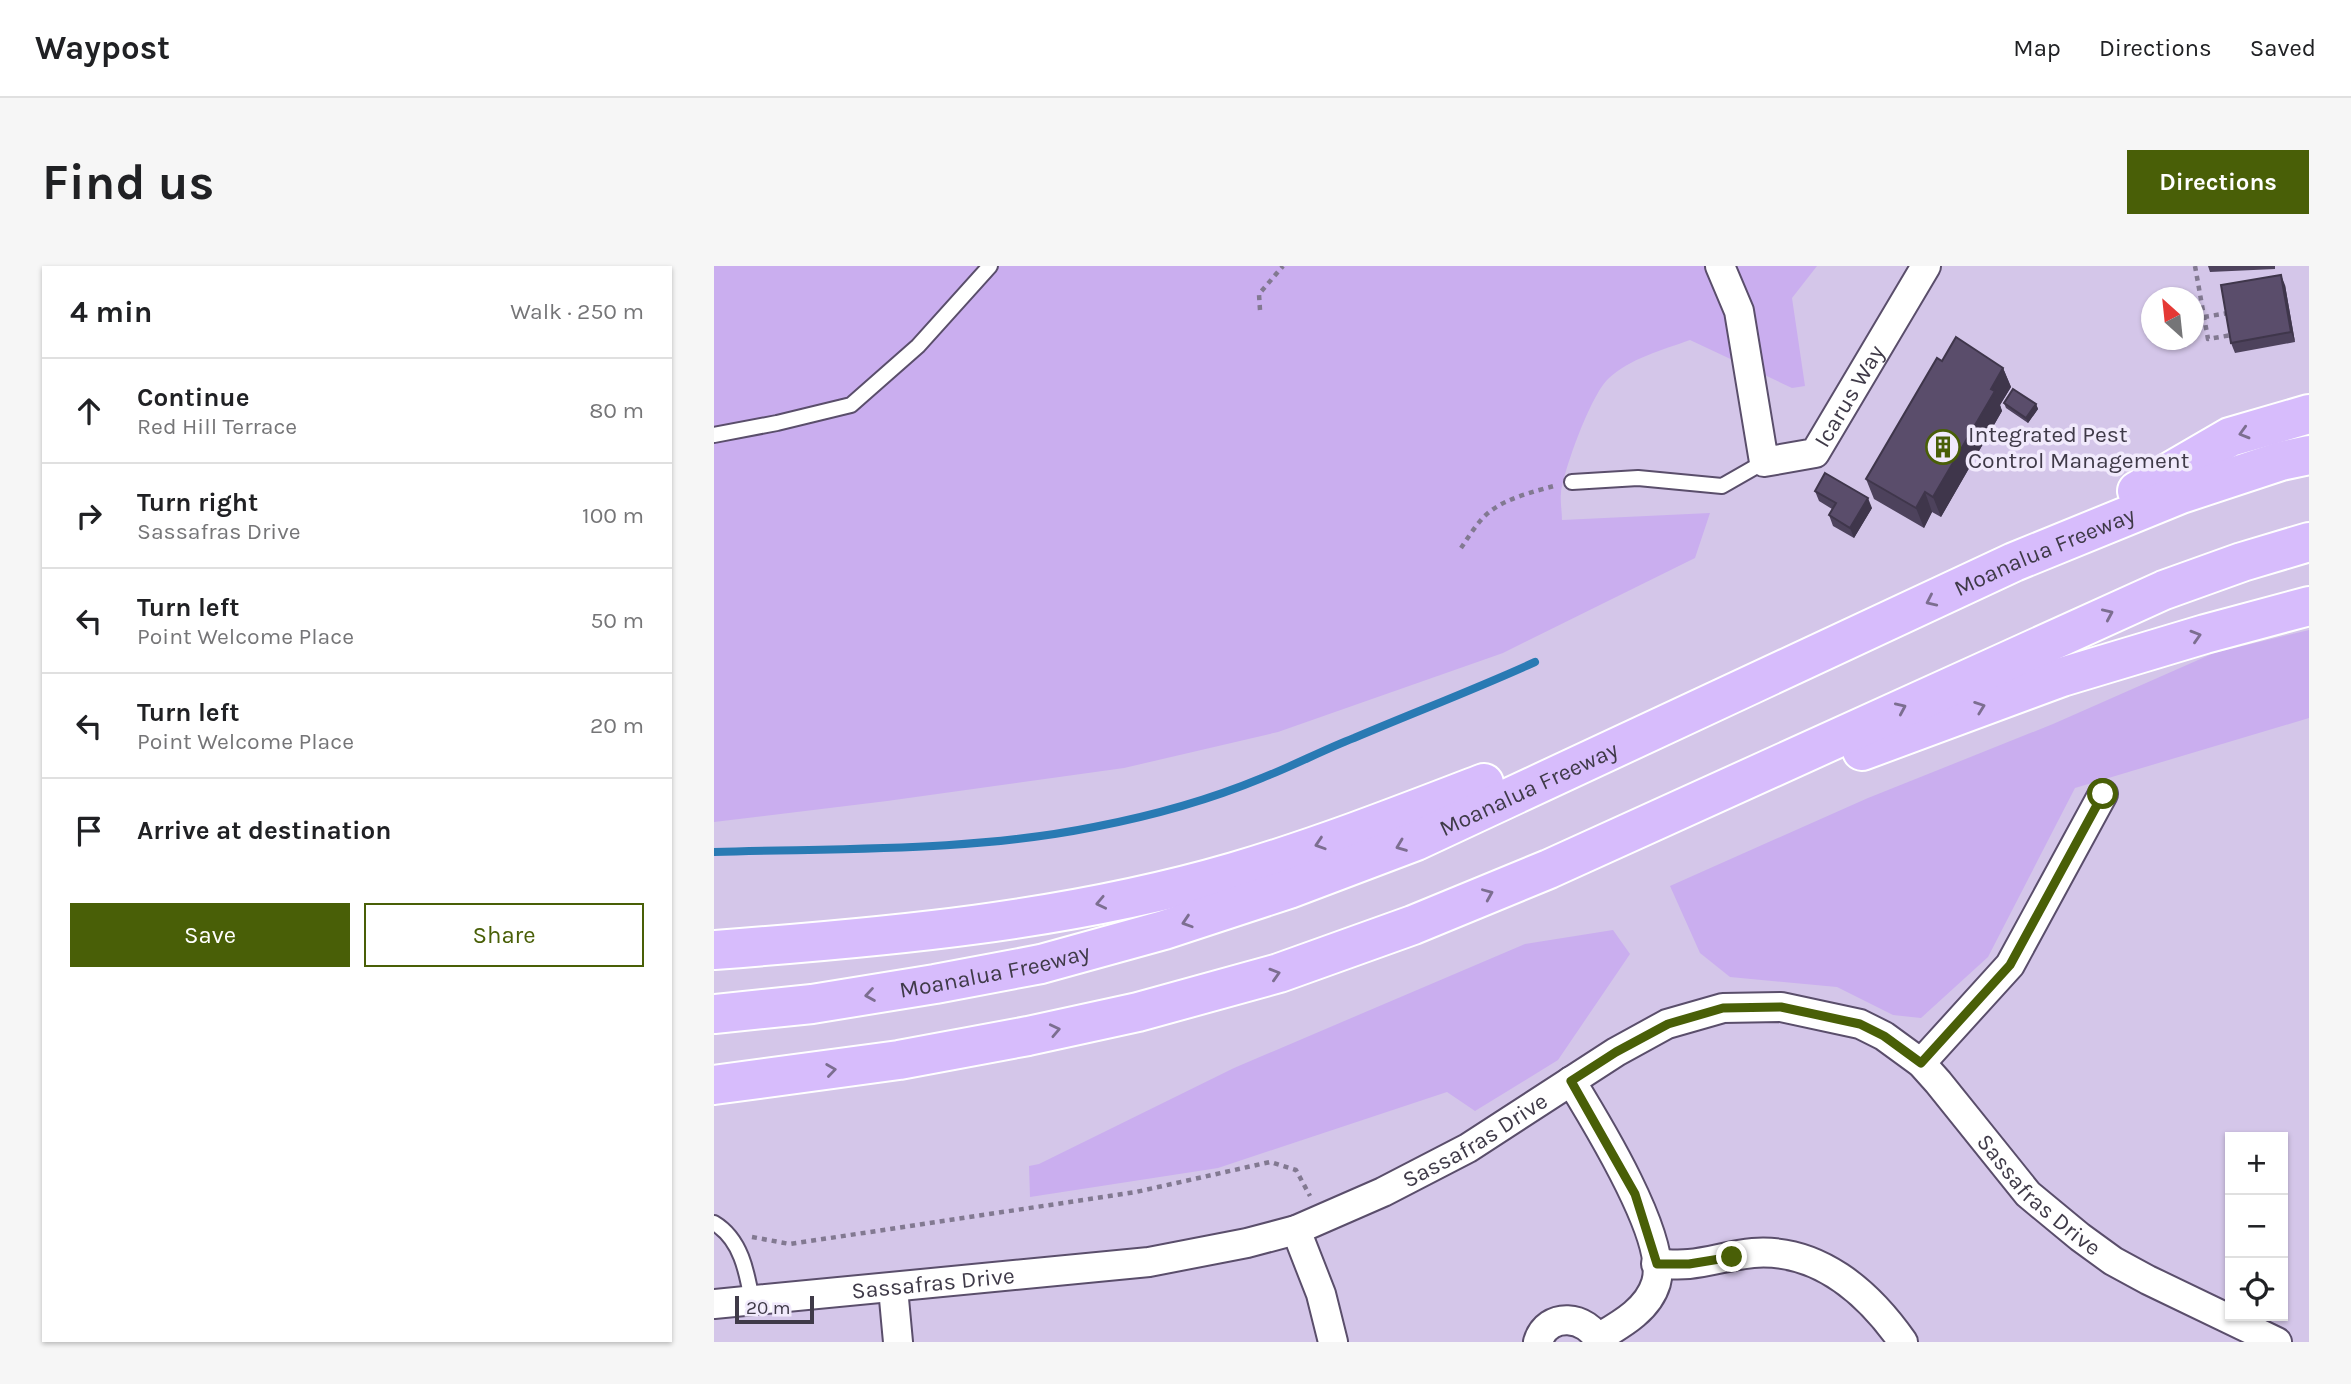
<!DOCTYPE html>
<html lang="en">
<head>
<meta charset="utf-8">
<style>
  body { margin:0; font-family:Karla,sans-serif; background:#f6f6f6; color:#202124 }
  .controls { position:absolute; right:21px; bottom:21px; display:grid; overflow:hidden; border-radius:0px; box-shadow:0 2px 5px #0004 }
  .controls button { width:63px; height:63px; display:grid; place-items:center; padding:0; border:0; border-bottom:2px solid #e0e0e0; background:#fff; color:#202124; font:35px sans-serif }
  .compass { position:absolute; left:1427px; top:21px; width:63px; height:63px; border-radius:50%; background:#fff; box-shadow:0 2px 5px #0004; rotate:333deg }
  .scale { position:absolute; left:21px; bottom:18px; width:79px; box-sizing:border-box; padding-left:7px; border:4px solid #3f3a48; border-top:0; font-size:19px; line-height:24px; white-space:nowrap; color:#3f3a48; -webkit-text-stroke:5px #f1eafc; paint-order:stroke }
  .stop { position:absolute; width:21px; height:21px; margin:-16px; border:5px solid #495f07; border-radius:50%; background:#fff }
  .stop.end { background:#495f07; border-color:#fff; box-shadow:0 2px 7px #0008 }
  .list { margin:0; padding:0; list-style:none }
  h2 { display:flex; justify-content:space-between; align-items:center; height:91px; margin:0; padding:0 28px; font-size:30px }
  h2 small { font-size:23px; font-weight:400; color:#757577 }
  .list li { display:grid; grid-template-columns:46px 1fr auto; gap:21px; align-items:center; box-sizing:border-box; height:105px; padding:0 28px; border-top:2px solid #e0e0e0 }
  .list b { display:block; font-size:26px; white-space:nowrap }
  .list p { margin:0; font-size:23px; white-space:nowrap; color:#757577 }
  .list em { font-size:23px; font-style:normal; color:#757577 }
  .actions { display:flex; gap:14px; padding:21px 28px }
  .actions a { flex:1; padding:16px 0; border:2px solid #495f07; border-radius:0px; text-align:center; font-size:24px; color:#495f07 }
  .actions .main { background:#495f07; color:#fff }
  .icon { flex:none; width:38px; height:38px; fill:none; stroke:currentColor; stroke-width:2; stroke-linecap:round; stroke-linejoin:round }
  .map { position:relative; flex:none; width:1595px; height:1076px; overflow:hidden; border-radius:0px }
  header { display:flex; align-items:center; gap:42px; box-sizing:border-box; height:98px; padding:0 35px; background:#fff; border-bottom:2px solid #e0e0e0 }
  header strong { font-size:33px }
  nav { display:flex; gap:38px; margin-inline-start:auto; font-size:24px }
  .intro { display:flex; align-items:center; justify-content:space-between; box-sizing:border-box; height:168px; padding:0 42px }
  h1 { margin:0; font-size:49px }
  .button { padding:18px 32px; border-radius:0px; background:#495f07; color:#fff; font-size:24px; font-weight:700 }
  main { display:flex; gap:42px; padding:0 42px }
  aside { flex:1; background:#fff; border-radius:0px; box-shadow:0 2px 5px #0004 }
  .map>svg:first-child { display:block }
</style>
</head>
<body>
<header>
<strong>Waypost</strong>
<nav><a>Map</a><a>Directions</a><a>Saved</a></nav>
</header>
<div class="intro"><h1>Find us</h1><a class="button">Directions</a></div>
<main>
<aside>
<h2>4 min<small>Walk · 250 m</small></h2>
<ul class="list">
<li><svg class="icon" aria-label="ahead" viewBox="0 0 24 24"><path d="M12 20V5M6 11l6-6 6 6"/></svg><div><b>Continue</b><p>Red Hill Terrace</p></div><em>80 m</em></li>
<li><svg class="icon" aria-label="right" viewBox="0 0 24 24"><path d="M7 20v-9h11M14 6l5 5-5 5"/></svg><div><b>Turn right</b><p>Sassafras Drive</p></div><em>100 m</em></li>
<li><svg class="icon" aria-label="left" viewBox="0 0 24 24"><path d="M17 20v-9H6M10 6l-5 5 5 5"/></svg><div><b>Turn left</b><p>Point Welcome Place</p></div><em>50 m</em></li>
<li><svg class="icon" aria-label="left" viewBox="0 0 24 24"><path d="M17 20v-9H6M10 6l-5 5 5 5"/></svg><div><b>Turn left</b><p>Point Welcome Place</p></div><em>20 m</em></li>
<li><svg class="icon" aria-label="arrive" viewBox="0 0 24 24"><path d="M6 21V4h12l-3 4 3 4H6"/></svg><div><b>Arrive at destination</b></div></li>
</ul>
<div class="actions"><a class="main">Save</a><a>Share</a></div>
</aside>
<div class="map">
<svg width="1595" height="1076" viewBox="0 0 1595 1076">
  <rect width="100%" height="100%" fill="#d4c6e9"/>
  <path fill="#caaeef" d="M0,0h1103l-25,32 13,88 -13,2 -102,-48c-27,10 -60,18 -82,39 -17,16 -44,90 -47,114 -1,9 1,18 1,27l148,-7 -15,45 -192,95 -225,79 -154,36 -237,33 -173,21z
    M1595,364v88l-234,70 -87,169 -67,61 -28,-3 -56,-28 -107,-10 -30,-24 -30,-67 198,-88 185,-74 161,-71z
    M899,664l17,24 -72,106 -83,51 -28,-19 -229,76 -188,29 -1,-31 10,-2 195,-96 291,-124z"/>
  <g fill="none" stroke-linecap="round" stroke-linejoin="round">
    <path stroke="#297ab3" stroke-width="8" d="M0,586c126,-4 256,0 380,-25 57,-11 115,-27 168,-49 31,-12 61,-28 92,-40 61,-26 122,-49 181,-76"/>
    <g stroke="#5a4e6b" stroke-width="18">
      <path id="lane" d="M0,169l63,-12 74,-18 67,-59 72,-80
        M858,216l66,-4 84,8 42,-24
        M0,957c27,16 33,49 38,78"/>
    </g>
    <g stroke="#5a4e6b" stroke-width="32">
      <g id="street">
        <path id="s1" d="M1006,0l19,45 25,151 51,-9 111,-187"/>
        <path d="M1207,797l89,-98 93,-171"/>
        <path d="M857,815c24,39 98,159 85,202 -8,27 -36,42 -58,55"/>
        <path d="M582,964l25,64 12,48"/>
        <path d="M942,998c11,0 22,1 33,0 21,-2 42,-9 64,-11 65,-5 115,39 150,89"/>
        <path d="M179,1022l5,54"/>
        <path id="s2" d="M0,1038l435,-42 98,-19 49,-13 87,-38 85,-44 148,-96 51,-28 56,-16 58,-1 79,17 24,12 37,27 17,19 90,112 52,43 33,24 35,19 129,62"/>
        <path d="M824,1076c9,-31 50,-27 61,0"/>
      </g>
    </g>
    <g stroke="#fff" stroke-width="42">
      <g id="highway">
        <path d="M1423,225l93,-54 79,-23"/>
        <path d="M1148,485l200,-74 143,-43 104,-28"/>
        <path d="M0,684c174,-13 352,-29 520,-78 85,-25 167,-57 250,-89"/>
        <path id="s3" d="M0,748l98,-10 123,-20 106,-20 123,-34 125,-41 127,-48 598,-279 167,-68 100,-33 28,-6"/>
        <path d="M0,819l185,-25 129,-24 110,-24 141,-39 134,-48 136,-56 615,-279 78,-28 67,-20"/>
      </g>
    </g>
    <path stroke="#827991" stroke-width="4.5" stroke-dasharray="5 5" stroke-linecap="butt" d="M1481,0l13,73 24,-4
      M546,44l-1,-16 24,-28
      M1490,51l24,-4
      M747,282c9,-13 18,-29 31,-38 16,-12 43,-19 62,-24
      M38,971l38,7 346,-52 134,-30 26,8 14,26"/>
    <use href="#lane" stroke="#fff" stroke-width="14"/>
    <use href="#street" stroke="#fff" stroke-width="28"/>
    <use href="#highway" stroke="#d7bcfc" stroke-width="38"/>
  </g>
  <path fill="#4d425c" d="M1494,0h67v3l-65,3z
    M1571,19l10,57 -60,11 -4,-10z
    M1228,95l61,7 8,19 -11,18 2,6 -61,106 -9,-5 -8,16 -50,-29 -8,-20z
    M1290,137l32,1 2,5 -10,14 -22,-15z
    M1101,225l57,17 -18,30 -21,-12 -4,-11 3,-6 -13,-8z"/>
  <path fill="#3f364b" d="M1567,9l4,10 10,57 -4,-10z
    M1289,102l8,19 -11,18 2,6 -61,106 -8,-20z
    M1322,138l2,5 -10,14 -2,-5z
    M1211,226l7,20 -8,16 -8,-20z
    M1154,232l4,10 -18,30 -4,-10z"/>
  <path fill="#5a4d6b" stroke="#3f364b" stroke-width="2" d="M1567,9l10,57 -60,11 -10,-58z
    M1242,71l47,31 -12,21 4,2 -62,106 -8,-5 -9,16 -50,-29 71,-121 5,3z
    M1299,123l23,15 -10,14 -22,-15z
    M1111,207l43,25 -18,30 -21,-13 7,-12 -21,-12z"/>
  <defs><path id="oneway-chevron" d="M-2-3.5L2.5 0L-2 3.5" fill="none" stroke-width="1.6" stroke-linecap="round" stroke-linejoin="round" transform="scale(1.75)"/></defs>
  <g stroke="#7c6e90">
    <use href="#oneway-chevron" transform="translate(1530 167) rotate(164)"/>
    <use href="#oneway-chevron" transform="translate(1217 335) rotate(155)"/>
    <use href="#oneway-chevron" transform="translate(1394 348) rotate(-24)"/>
    <use href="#oneway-chevron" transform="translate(1482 370) rotate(-17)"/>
    <use href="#oneway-chevron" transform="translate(1266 441) rotate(-20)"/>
    <use href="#oneway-chevron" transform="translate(1187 442) rotate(-24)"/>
    <use href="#oneway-chevron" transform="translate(606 578) rotate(162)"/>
    <use href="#oneway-chevron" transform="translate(687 580) rotate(159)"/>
    <use href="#oneway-chevron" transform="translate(774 628) rotate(-23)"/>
    <use href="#oneway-chevron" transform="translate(387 637) rotate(168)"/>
    <use href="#oneway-chevron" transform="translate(473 656) rotate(162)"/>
    <use href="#oneway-chevron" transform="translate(561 708) rotate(-17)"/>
    <use href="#oneway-chevron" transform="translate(156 729) rotate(171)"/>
    <use href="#oneway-chevron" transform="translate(341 764) rotate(-12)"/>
    <use href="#oneway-chevron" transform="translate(117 804) rotate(-8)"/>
  </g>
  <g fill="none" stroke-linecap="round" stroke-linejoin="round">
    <path stroke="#495f07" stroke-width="9" d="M1018,991l-43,7h-32l-22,-70 -64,-113 45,-29 52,-28 55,-16 58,-1 79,17 24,12 37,27 89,-98 93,-171"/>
  </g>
  <defs>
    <g id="building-ring" transform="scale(1.75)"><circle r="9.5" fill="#f1eafc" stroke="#495f07" stroke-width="1.5"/><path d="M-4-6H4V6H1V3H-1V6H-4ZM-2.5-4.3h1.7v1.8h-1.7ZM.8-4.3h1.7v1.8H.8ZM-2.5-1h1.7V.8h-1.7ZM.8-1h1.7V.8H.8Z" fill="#495f07"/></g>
  </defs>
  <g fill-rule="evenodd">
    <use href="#building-ring" x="1229" y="181"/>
  </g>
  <g text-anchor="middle" stroke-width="7" stroke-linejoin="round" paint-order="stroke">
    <g font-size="23" fill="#3f3a48" stroke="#f1eafc">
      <text dy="8" stroke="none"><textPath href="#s1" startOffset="320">Icarus Way</textPath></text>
      <text dy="8" stroke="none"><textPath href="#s3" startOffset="1418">Moanalua Freeway</textPath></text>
      <text dy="8" stroke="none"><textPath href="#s3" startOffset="850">Moanalua Freeway</textPath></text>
      <text dy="8" stroke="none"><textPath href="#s3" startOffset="284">Moanalua Freeway</textPath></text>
      <text dy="8" stroke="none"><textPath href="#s2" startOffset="788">Sassafras Drive</textPath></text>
      <text dy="8" stroke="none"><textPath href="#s2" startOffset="1460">Sassafras Drive</textPath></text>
      <text dy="8" stroke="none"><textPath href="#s2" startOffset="220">Sassafras Drive</textPath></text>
    </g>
    <g font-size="23" fill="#3f3a48" stroke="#f1eafc" text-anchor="start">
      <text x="1254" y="176">Integrated Pest<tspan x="1254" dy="26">Control Management</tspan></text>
    </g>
  </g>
</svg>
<div class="controls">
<button>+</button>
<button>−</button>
<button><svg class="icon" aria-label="locate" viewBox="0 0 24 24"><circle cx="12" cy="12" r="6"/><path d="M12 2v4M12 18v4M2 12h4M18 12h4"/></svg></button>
</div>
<svg class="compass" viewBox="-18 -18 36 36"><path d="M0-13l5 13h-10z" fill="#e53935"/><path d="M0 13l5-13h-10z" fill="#757577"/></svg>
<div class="scale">20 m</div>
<div class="stop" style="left:1389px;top:528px"></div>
<div class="stop end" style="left:1018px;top:991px"></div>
</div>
</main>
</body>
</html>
